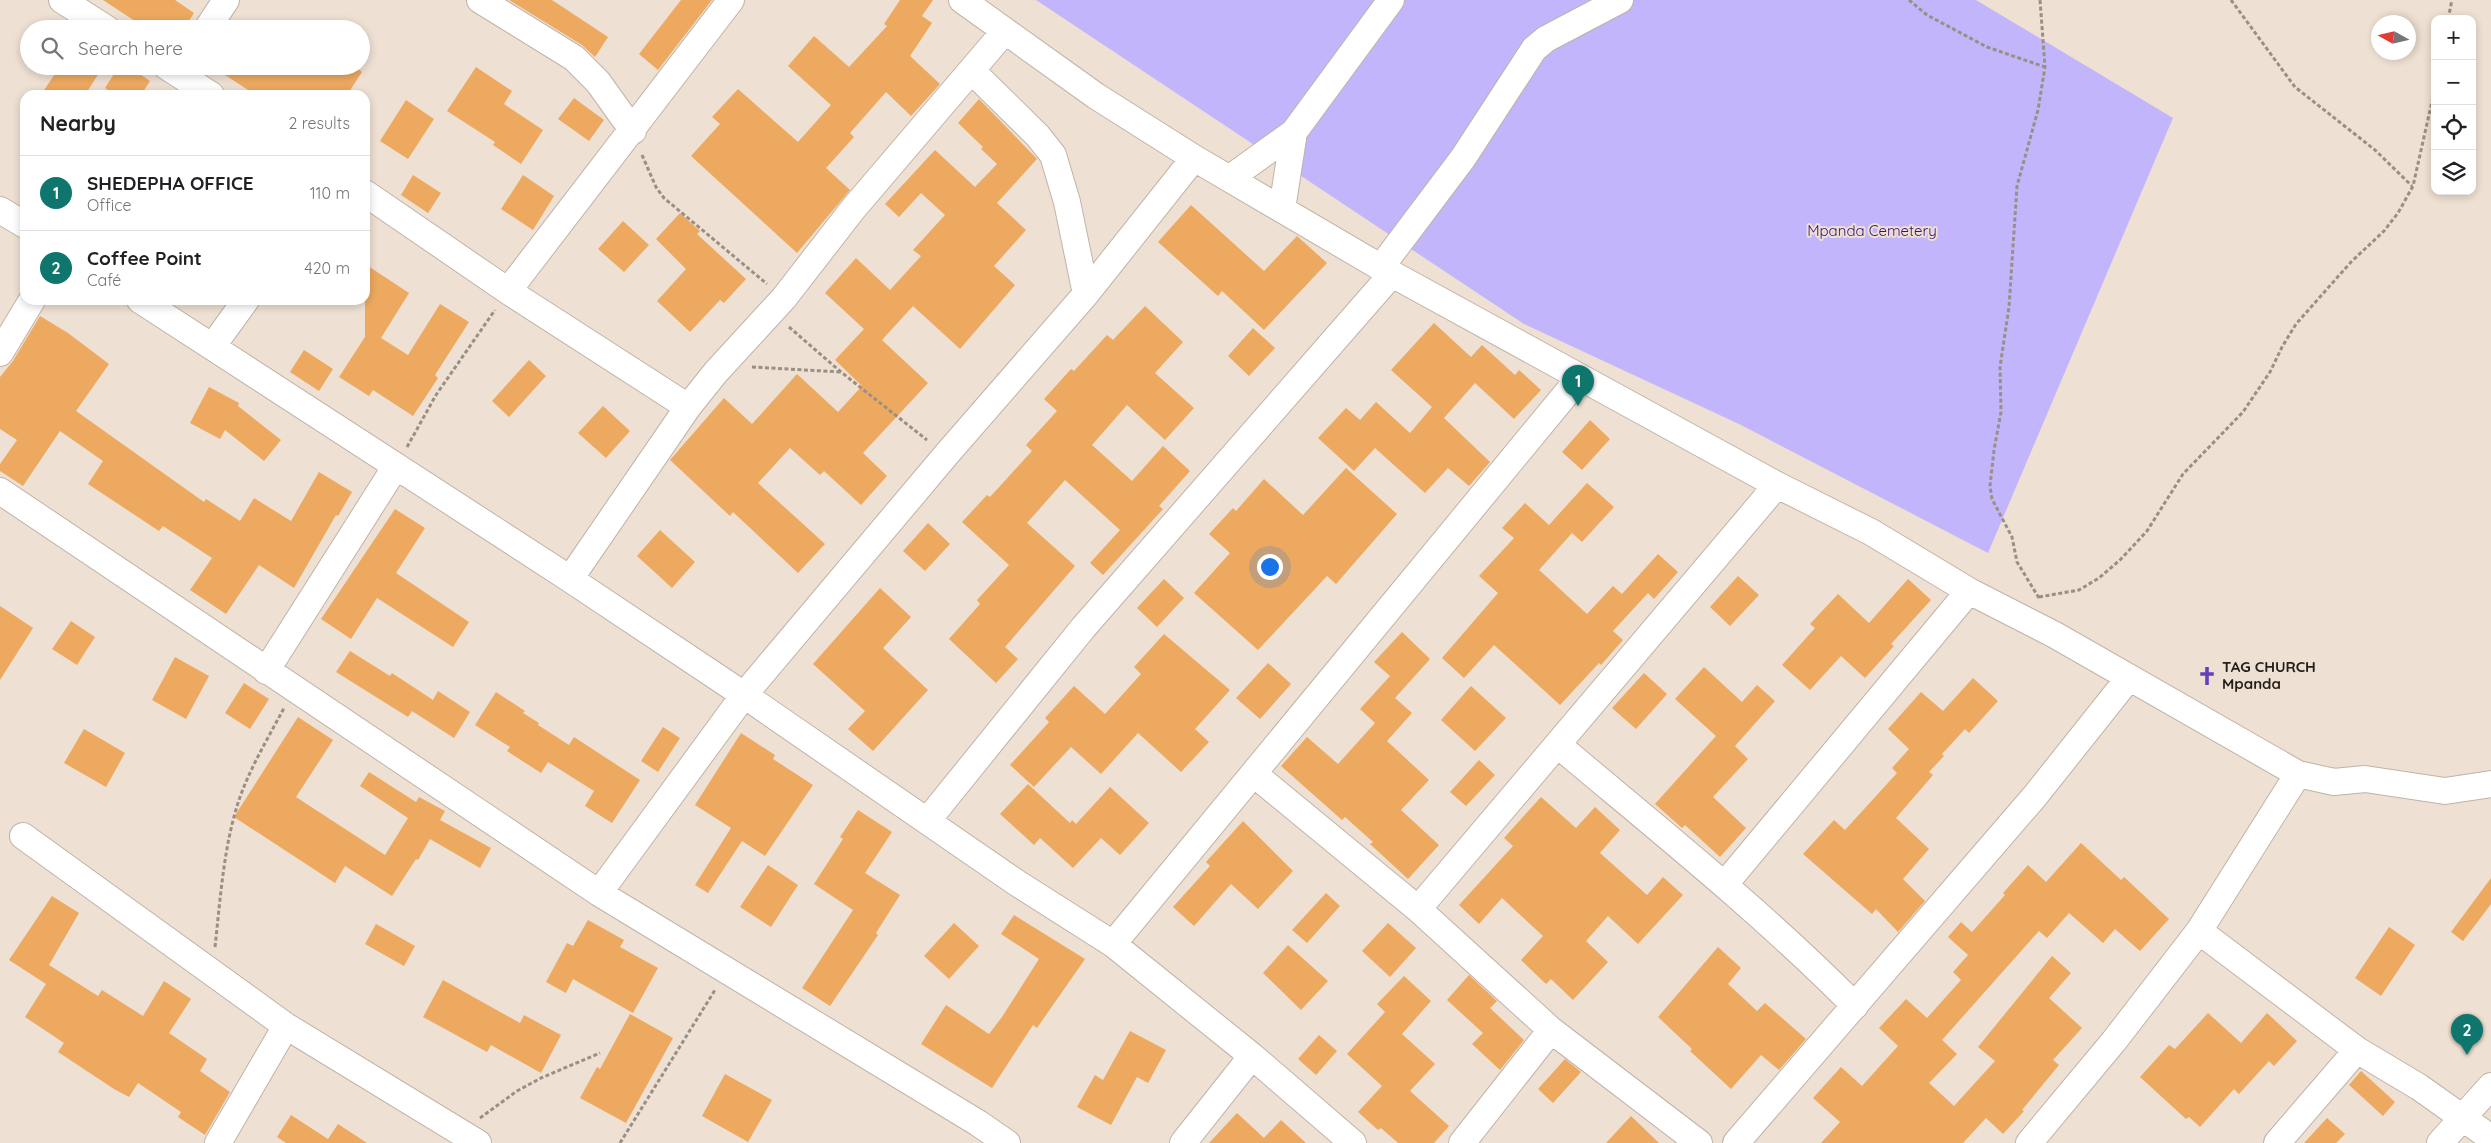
<!DOCTYPE html>
<html lang="en">
<head>
<meta charset="utf-8">
<style>
  body { margin:0; font-family:Quicksand,sans-serif; background:#f6f6f6; color:#202124 }
  .controls { position:absolute; right:15px; top:15px; display:grid; overflow:hidden; border-radius:10px; box-shadow:0 2px 8px #0003 }
  .controls button { width:45px; height:45px; display:grid; place-items:center; padding:0; border:0; border-bottom:1px solid #e0e0e0; background:#fff; color:#202124; font:25px sans-serif }
  .compass { position:absolute; left:2371px; top:15px; width:45px; height:45px; border-radius:50%; background:#fff; box-shadow:0 2px 8px #0003; rotate:278deg }
  .you { position:absolute; left:1269px; top:566px; width:18px; height:18px; margin:-12px; border:4px solid #fff; border-radius:50%; background:#1a73e8; box-shadow:0 0 0 8px #1a73e833 }
  .badge { display:grid; place-items:center; width:32px; height:32px; border-radius:50%; background:#0f766e; color:#fff; font-size:16px; font-weight:700 }
  .pin { position:absolute; translate:-50% -41px; filter:drop-shadow(0 1px 2px #0008) }
  .pin::after { content:''; position:absolute; top:26px; width:18px; height:15px; background:inherit; clip-path:polygon(0 0,100% 0,50% 100%) }
  .list { margin:0; padding:0; list-style:none }
  h2 { display:flex; justify-content:space-between; align-items:center; height:65px; margin:0; padding:0 20px; font-size:21px }
  h2 small { font-size:16px; font-weight:400; color:#757577 }
  .list li { display:grid; grid-template-columns:32px 1fr auto; gap:15px; align-items:center; box-sizing:border-box; height:75px; padding:0 20px; border-top:1px solid #e0e0e0 }
  .list b { display:block; font-size:19px; white-space:nowrap }
  .list p { margin:0; font-size:16px; white-space:nowrap; color:#757577 }
  .list em { font-size:16px; font-style:normal; color:#757577 }
  .icon { flex:none; width:28px; height:28px; fill:none; stroke:currentColor; stroke-width:2; stroke-linecap:round; stroke-linejoin:round }
  .map { position:relative; flex:none; width:2491px; height:1143px; overflow:hidden }
  .search { position:absolute; background:#fff; box-shadow:0 2px 8px #0003; left:20px; top:20px; width:350px; height:55px; display:flex; align-items:center; gap:12px; box-sizing:border-box; padding:0 18px; border-radius:28px; color:#757577; font-size:19px }
  .panel { position:absolute; background:#fff; box-shadow:0 2px 8px #0003; left:20px; top:90px; width:350px; height:215px; border-radius:15px }
  .map>svg:first-child { display:block }
</style>
</head>
<body>
<div class="map">
<svg width="2491" height="1143" viewBox="0 0 2491 1143">
  <rect width="100%" height="100%" fill="#eee0d2"/>
  <path fill="#c3b5fc" d="M1036,0h940l197,118 -185,435 -247,-128 -217,-101z"/>
  <path fill="#eda960" d="M103,0h72l19,13 -10,16h-37z
    M509,0h43l56,37 -13,20 -13,-12z
    M681,0h31l-54,70 -19,-16z
    M900,0h33l-11,16 10,7 -22,33 30,28 -29,32 -25,-24 -36,41 4,4 -28,31 24,22 -53,63 -106,-97 29,-32 -8,-7 26,-28 60,53 33,-37 -43,-39 26,-30 35,31 38,-41 -3,-2z
    M60,66h28l11,7 -14,22h-44z
    M119,66h9l22,15 -9,14h-25l-11,-7z
    M211,66h143l8,6 -15,23h-91z
    M476,67l36,24 -8,13 39,26 -22,34 -28,-19 2,-3 -48,-31z
    M574,98l30,22 -15,21 -31,-22z
    M979,99l58,60 -40,44 29,27 -32,36 21,19 -55,64 -47,-43 -31,34 46,43 -65,70 24,23 -26,29 -37,-34 -4,4 -30,-27 -32,35 67,61 -27,29 -65,-61 -3,4 -60,-56 54,-62 28,26 45,-50 41,38 24,-26 -27,-26 29,-31 -39,-36 31,-35 34,32 31,-34 -8,-6 32,-35 -24,-22 -22,24 -14,-13 50,-54 40,37 22,-23 -16,-15 2,-2 -25,-24z
    M406,100l28,19 -26,40 -28,-18z
    M413,175l28,18 -13,20 -27,-18z
    M523,175l31,21 -21,34 -32,-21z
    M1191,205l73,66 33,-35 30,27 -63,67 -42,-39 -4,5 -60,-54z
    M680,213l20,18 -3,3 49,45 -22,24 -4,-3 -30,32 -33,-31 29,-32 -30,-30z
    M623,221l26,24 -25,27 -26,-23z
    M365,264l44,29 -28,45 27,17 32,-51 29,18 -34,53 3,3 -25,38 -40,-26 -4,6 -30,-19 26,-40z
    M1145,306l38,36 -28,31 39,35 -29,32 -38,-35 -35,40 40,36 31,-35 27,25 -31,35 4,3 -60,66 -13,-12 30,-33 -55,-50 -38,43 48,43 -70,81 13,12 -22,24 -47,-44 31,-35 -3,-4 32,-35 -47,-43 25,-27 3,2 42,-46 -6,-6 31,-34 -13,-12 27,-30 3,2 33,-36 6,5z
    M40,316l28,17 41,31 -33,47 128,91 2,-3 34,22 14,-23 37,23 28,-49 33,20 -14,24 -2,-1 -42,73 -35,-23 -33,49 -36,-24 22,-32 -49,-32 -4,5 -71,-47 15,-23 -43,-30 -37,55 -23,-15v-7l17,-24 -17,-11v-52l13,-16z
    M1434,323l37,34 11,-12 33,30 4,-5 22,20 -27,29 -39,-36 -31,35 46,44 -21,24 -21,-18 -23,25 -50,-45 -21,23 -36,-33 28,-30 14,12 16,-18 34,31 22,-26 -41,-37z
    M1253,328l22,20 -26,28 -21,-20z
    M304,350l29,19 -14,22 -29,-19z
    M529,360l17,16 -37,41 -17,-16z
    M209,387l30,16 -1,3 43,34 -17,21 -39,-31 -5,9 -30,-16z
    M603,406l27,25 -24,27 -28,-25z
    M1590,420l20,19 -28,31 -20,-18z
    M1346,468l51,46 -61,70 -9,-8 -69,74 -64,-57 36,-40 -21,-19 24,-26 3,3 28,-32 39,36z
    M1587,483l27,24 -32,35 -10,-9 -33,37 9,8 39,36 26,-28 9,8 36,-40 20,18 -24,27 -6,-6 -35,38 10,9 -22,25 -2,-2 -39,42 -66,-60 -30,33 -22,-20 56,-65 -19,-17 35,-38 -12,-10 23,-25 24,22z
    M395,509l30,19 -29,45 73,49 -16,25 -76,-49 -26,41 -30,-20z
    M928,523l22,21 -25,27 -22,-20z
    M660,530l35,32 -23,26 -35,-32z
    M1738,576l21,19 -29,31 -20,-19z
    M1164,579l20,19 -27,29 -20,-19z
    M1908,579l23,21 -40,44 3,2 -29,32 -24,-22 -31,34 -28,-25 33,-37 -5,-4 28,-30 31,29z
    M880,588l31,29 -28,31 45,42 -55,61 -25,-22 17,-18 -52,-47z
    M0,606l33,22 -33,52z
    M71,621l24,16 -18,28 -25,-16z
    M1402,632l28,27 -35,39 17,15 -25,28 42,39 -28,30 38,35 -31,34 -38,-35 3,-2 -28,-25 -3,3 -61,-54 26,-29 31,27 37,-41 -15,-14 30,-33 -16,-14z
    M1164,634l66,56 -35,39 14,13 -28,30 -43,-39 -37,41 -30,-27 -37,40 -24,-22 39,-43 -4,-4 29,-32 31,28 36,-40 -7,-7z
    M350,651l40,25 2,-3 41,27 5,-9 32,21 -16,26 -42,-27 -4,6 -72,-45z
    M175,657l34,19 -23,43 -34,-19z
    M1268,663l23,21 -31,35 -24,-21z
    M1704,667l38,35 15,-17 18,16 -40,45 13,13 -35,38 33,31 -26,29 -35,-32 -3,3 -27,-24 61,-68 -41,-37z
    M1644,673l23,21 -31,35 -24,-21z
    M1973,678l25,23 -29,32 -4,-4 -23,25 2,2 -15,16 4,3 -37,43 33,31 -26,30 22,22 -27,31 -22,-23 -4,5 -69,-60 31,-34 11,10 52,-57 -5,-5 17,-19 -21,-20 33,-37 22,19z
    M244,683l25,16 -19,30 -25,-16z
    M1471,686l35,32 -31,33 -34,-31z
    M496,692l29,19 -2,2 16,10 -1,2 31,20 5,-8 66,43 -28,43 -27,-17 9,-15 -46,-29 -7,11 -34,-22 3,-4 -35,-22z
    M298,717l35,23 -37,57 89,58 23,-37 -48,-32 9,-14 47,30 3,-5 26,14 -5,9 51,28 -11,20 -50,-29 -12,21 -2,-1 -24,37 -47,-30 -10,17 -101,-66z
    M663,727l17,11 -22,34 -17,-11z
    M84,729l41,24 -19,34 -42,-24z
    M741,733l34,22 -2,4 40,26 -48,71 -23,-15 -34,52 -13,-8 36,-57 -36,-23z
    M1479,760l16,15 -29,31 -16,-14z
    M1028,784l42,39 2,-3 4,4 34,-37 39,36 -29,32 -19,-17 -28,30 -33,-30 -6,7 -34,-31z
    M1541,797l35,31 19,-21 25,23 -20,23 47,42 16,-18 20,18 -45,49 -30,-28 -22,25 22,21 -35,38 -22,-21 -5,5 -25,-24 22,-24 -41,-38 -23,26 -20,-19 54,-59 -9,-8z
    M858,810l34,22 -27,41 35,22 -24,38 2,2 -48,71 -28,-18 51,-78 -39,-26 29,-45 -3,-2z
    M1243,821l50,50 -35,38 -27,-25 -37,42 -21,-19 37,-41 -4,-4z
    M2081,843l40,37 3,-3 45,42 -29,32 -25,-22 -12,14 -34,-30 -22,25 -8,-7 -97,109 15,14 -28,29 25,23 41,-45 -17,-14 74,-91 19,17 -22,25 33,30 -29,32 6,5 -37,45 2,1 -21,23 -17,-16 -23,25h-142l19,-21 -27,-24 28,-31 21,19 36,-40 -19,-18 27,-29 21,19 34,-38 -8,-8 15,-17 -20,-18 13,-15 11,10 33,-37 -2,-2 25,-28 18,17z
    M768,865l30,20 -27,42 -31,-20z
    M2491,878v26l-28,37 -12,-9z
    M1326,893l14,13 -33,37 -15,-13z
    M52,896l27,17 -30,52 49,31 4,-6 41,26 21,-35 27,18 -22,34 38,26 -7,12 30,21 -25,43 -27,-18 3,-5 -43,-29 -9,14 -15,-8 -56,-37 6,-9 -39,-26 21,-33 -37,-24z
    M1014,915l71,44 -48,69 -4,-3 -41,63 -71,-44 25,-39 43,29 13,-17 37,-58 -38,-25z
    M588,920l36,20 -4,7 38,21 -25,45 -60,-34 -7,14 -20,-11 21,-39 6,3z
    M954,923l25,23 -30,33 -25,-23z
    M1388,923l28,25 -26,29 -28,-26z
    M376,924l39,22 -11,20 -39,-22z
    M2389,927l26,18 -34,51 -26,-18z
    M1288,945l40,36 -27,29 -38,-37z
    M1718,947l23,21 -13,16 29,27 8,-8 41,36 -27,31 -18,-15 -30,34 -41,-38 2,-2 -34,-32z
    M1469,975l28,26 -7,7 34,32 -24,30 -28,-26 11,-11 -36,-33z
    M1404,976l27,25 -29,33 33,30 -25,27 39,35 -15,17h-36l-17,-15 -3,2 -20,-18 24,-26 -35,-32 38,-42 -8,-8z
    M443,980l77,43 4,-8 37,20 -20,38 -50,-28 -4,7 -64,-35z
    M2208,1013l33,30 26,-30 30,28 -23,25 -5,-5 -30,33 -5,-5 -34,38 -11,-10 -3,2 -46,-42 29,-32 6,4z
    M630,1014l43,24 -47,85 -46,-25 17,-31 3,2z
    M1130,1031l36,19 -18,33 -11,-6 -26,48 -34,-18 18,-32 8,5z
    M1319,1035l18,16 -21,24 -18,-16z
    M1565,1059l16,13 -28,31 -15,-14z
    M2361,1071l34,31 -12,14 -34,-31z
    M725,1074l47,26 -24,42 -46,-26z
    M1237,1113l27,25 17,-18 25,23h-97z
    M291,1115l37,24 10,-15 29,19h-81l-9,-6z
    M1631,1116l28,27h-53z
    M2327,1118l18,16 -9,9h-32z"/>
  <g fill="none" stroke-linecap="round" stroke-linejoin="round">
    <g stroke="#c0b3a6" stroke-width="28">
      <path id="minor" d="M62,0l45,29
        M480,0l94,58 24,24 35,49
        M962,0l134,96 98,62 198,116 385,211 94,47 98,59 86,44 243,139 36,8 31,-3 80,12 46,-7
        M207,29l19,-29
        M166,66l45,29
        M972,71l66,65 15,19 14,47 19,92
        M1230,178l64,-46 97,-132
        M365,193l143,98 180,116
        M1282,209l12,-77
        M0,210l25,15
        M1381,267l82,-109 71,-109 12,-10 74,-39
        M508,291l223,-291
        M140,300l430,279 174,116 273,188 96,61 139,112 101,87
        M212,347l34,-47
        M0,353l32,-53
        M0,491l599,402 379,230 29,20
        M570,579l118,-172 28,-35 68,-74 69,-89 151,-177
        M266,671l130,-205
        M1558,745c101,85 204,167 297,261
        M1254,774l164,135 133,121 148,113
        M927,821l156,-193 309,-354
        M23,836l263,190 192,117
        M1725,884l244,-293
        M599,893l145,-198 202,-240 140,-161 108,-136
        M1418,909l359,-424
        M2199,931l158,119 62,37 72,51
        M1113,944l467,-567
        M218,1143l68,-117
        M1183,1143l69,-87
        M1462,1143l89,-113
        M1736,1143l299,-347 93,-117
        M2029,1143l85,-102 85,-110 99,-157
        M2277,1143l80,-93
        M2440,1143l51,-57"/>
    </g>
    <path stroke="#998f85" stroke-width="3" stroke-dasharray="4 2.5" stroke-linecap="butt" d="M1909,0l18,15 60,32 58,20
      M2231,0l64,87 80,63 37,36
      M2448,19l4,-19
      M642,155l14,32 8,11 103,86
      M789,327l52,45 86,68
      M752,367l89,5
      M407,447l29,-52 59,-85
      M2039,597l40,-7 20,-12 21,-18 27,-29 36,-57 60,-62 27,-40 12,-25 14,-23 55,-62 33,-31 14,-18 15,-27 22,-98
      M2039,598l-22,-36 -5,-25 -20,-38 -2,-13 4,-36 7,-38 -1,-45 9,-60 8,-121 21,-76 7,-43 -5,-67
      M215,947c5,-45 8,-91 20,-134 10,-37 31,-71 49,-105
      M480,1118l37,-27 24,-13 59,-25
      M620,1143l95,-153"/>
    <use href="#minor" stroke="#fff" stroke-width="26"/>
  </g>
  <defs>
    <g id="church-bare" transform="scale(1.5)"><path d="M-1.2-6h2.4v3.5h3.3v2.4h-3.3V6h-2.4V-.1h-3.3v-2.4h3.3Z" fill="#6640b8" stroke="#eee0d2" stroke-width="2.5" paint-order="stroke"/></g>
  </defs>
  <g fill-rule="evenodd">
    <use href="#church-bare" x="2207" y="676"/>
  </g>
  <g text-anchor="middle" stroke-width="4" stroke-linejoin="round" paint-order="stroke">
    <g font-size="15" fill="#371172" stroke="#eee0d2">
      <text x="1872" y="236">Mpanda Cemetery</text>
    </g>
    <g font-size="15" font-weight="bold" fill="#241f1a" stroke="#eee0d2" text-anchor="start">
      <text x="2222" y="672">TAG CHURCH<tspan x="2222" dy="17">Mpanda</tspan></text>
    </g>
  </g>
</svg>
<div class="controls">
<button>+</button>
<button>−</button>
<button><svg class="icon" aria-label="locate" viewBox="0 0 24 24"><circle cx="12" cy="12" r="6"/><path d="M12 2v4M12 18v4M2 12h4M18 12h4"/></svg></button>
<button><svg class="icon" aria-label="layers" viewBox="0 0 24 24"><path d="M12 4l9 5-9 5-9-5zM3 14l9 5 9-5"/></svg></button>
</div>
<svg class="compass" viewBox="-18 -18 36 36"><path d="M0-13l5 13h-10z" fill="#e53935"/><path d="M0 13l5-13h-10z" fill="#757577"/></svg>
<div class="you"></div>
<div class="pin badge" style="left:1578px;top:406px">1</div>
<div class="pin badge" style="left:2467px;top:1055px">2</div>
<div class="search"><svg class="icon" aria-label="search" viewBox="0 0 24 24"><circle cx="10" cy="10" r="6"/><path d="M15 15l6 6"/></svg>Search here</div>
<section class="panel">
<h2>Nearby<small>2 results</small></h2>
<ul class="list">
<li><span class="badge">1</span><div><b>SHEDEPHA OFFICE</b><p>Office</p></div><em>110 m</em></li>
<li><span class="badge">2</span><div><b>Coffee Point</b><p>Café</p></div><em>420 m</em></li>
</ul>
</section>
</div>
</body>
</html>
